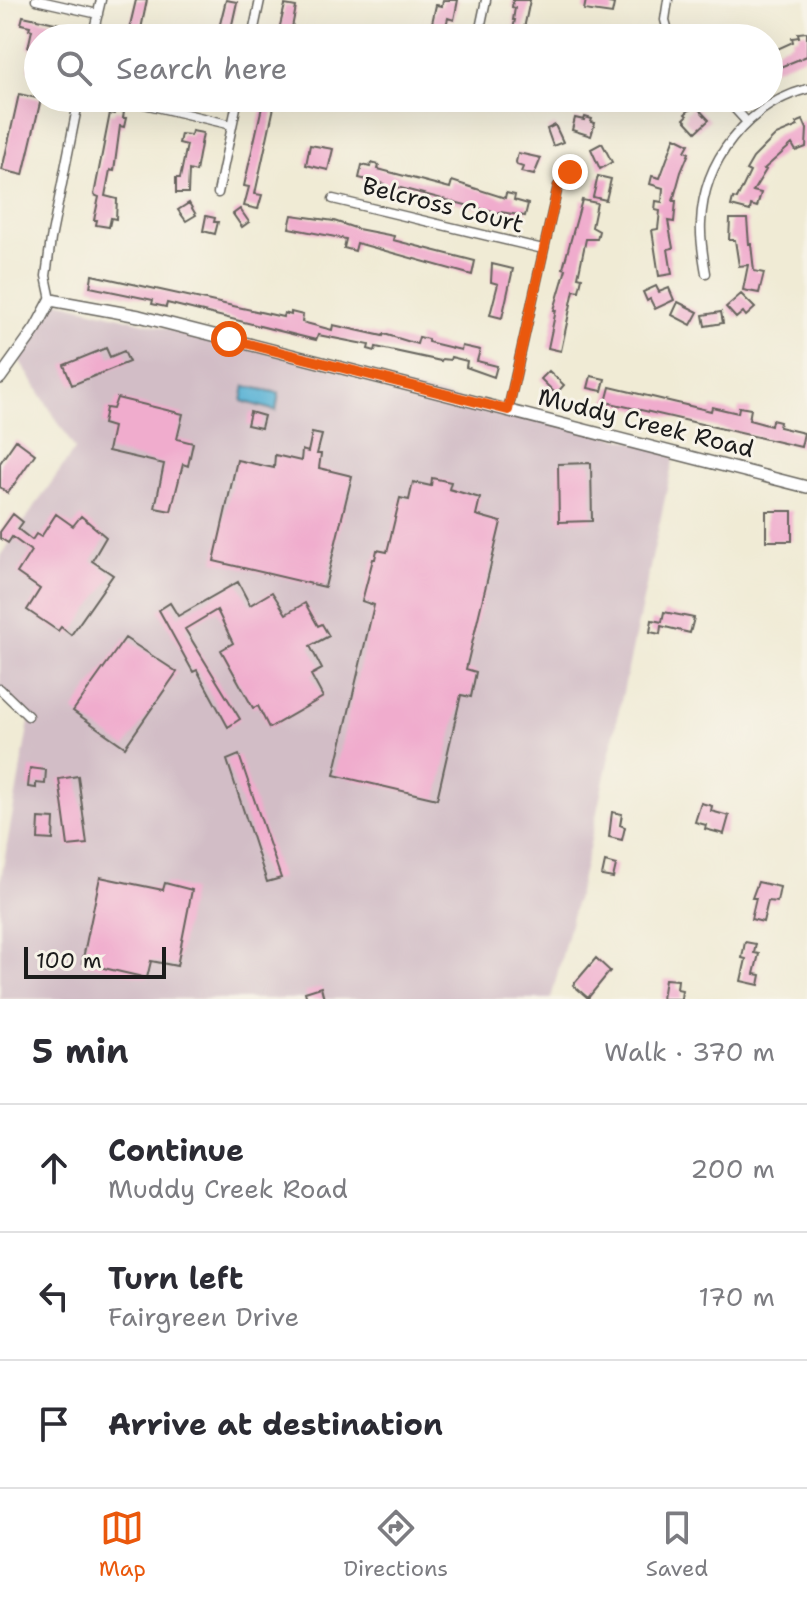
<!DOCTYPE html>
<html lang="en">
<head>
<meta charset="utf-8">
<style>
  body { margin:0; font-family:"Shantell Sans",sans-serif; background:#f2f2f3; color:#2b2b33 }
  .scale { position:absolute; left:24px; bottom:20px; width:142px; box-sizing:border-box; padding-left:8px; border:4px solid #1c1c1c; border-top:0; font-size:22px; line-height:28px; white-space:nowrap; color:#1c1c1c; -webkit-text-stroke:6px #f7f3e8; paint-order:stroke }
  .stop { position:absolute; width:24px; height:24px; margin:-18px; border:6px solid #ea580c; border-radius:50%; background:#fff }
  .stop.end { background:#ea580c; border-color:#fff; box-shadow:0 2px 8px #0008 }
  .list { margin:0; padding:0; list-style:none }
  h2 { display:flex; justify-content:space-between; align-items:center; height:104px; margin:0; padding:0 32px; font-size:34px }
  h2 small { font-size:26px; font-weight:400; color:#7c7c81 }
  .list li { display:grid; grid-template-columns:52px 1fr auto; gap:24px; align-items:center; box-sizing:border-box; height:128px; padding:0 32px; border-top:2px solid #e1e1e2 }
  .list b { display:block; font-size:30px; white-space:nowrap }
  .list p { margin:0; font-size:26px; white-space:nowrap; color:#7c7c81 }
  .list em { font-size:26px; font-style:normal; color:#7c7c81 }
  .icon { flex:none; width:44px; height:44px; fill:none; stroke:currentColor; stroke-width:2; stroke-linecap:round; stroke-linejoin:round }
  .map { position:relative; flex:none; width:807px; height:999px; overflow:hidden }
  .search { position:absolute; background:#fff; box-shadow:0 8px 32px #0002; left:24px; right:24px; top:24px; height:88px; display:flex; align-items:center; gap:20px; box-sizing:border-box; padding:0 28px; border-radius:44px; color:#7c7c81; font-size:30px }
  .sheet { height:488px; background:#fff }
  nav { display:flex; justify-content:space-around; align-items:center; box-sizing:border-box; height:112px; border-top:2px solid #e1e1e2; background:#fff; font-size:22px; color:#7c7c81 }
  nav a { display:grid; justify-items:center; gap:4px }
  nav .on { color:#ea580c }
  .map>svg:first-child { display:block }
</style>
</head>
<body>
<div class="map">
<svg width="807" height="999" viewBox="0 0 807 999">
  <rect width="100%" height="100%" fill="#f7f3e8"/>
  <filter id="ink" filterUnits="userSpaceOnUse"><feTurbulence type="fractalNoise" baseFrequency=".0125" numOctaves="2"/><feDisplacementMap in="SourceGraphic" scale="16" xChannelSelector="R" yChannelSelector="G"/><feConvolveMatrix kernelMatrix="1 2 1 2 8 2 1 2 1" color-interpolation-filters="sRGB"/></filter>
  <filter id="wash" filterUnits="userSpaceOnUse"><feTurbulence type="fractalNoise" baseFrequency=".006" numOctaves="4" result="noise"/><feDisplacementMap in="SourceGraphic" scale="32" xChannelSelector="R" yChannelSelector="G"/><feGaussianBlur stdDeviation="1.8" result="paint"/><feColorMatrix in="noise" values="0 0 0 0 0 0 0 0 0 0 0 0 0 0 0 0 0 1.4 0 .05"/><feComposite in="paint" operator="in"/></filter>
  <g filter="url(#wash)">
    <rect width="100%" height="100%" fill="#f0ebd5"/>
    <path fill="#d2bdc6" d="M51,300l624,152 -86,397 -38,150h-551v-115l29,-162 -1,-6 -28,-27v-133l75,-107 -59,-94z"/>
    <path fill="#56b1d4" stroke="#396678" stroke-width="2" d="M245,386l34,7 -3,18 -34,-10z"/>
    <g id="blocks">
      <path fill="#f0accd" d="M136,0h11l-6,29 6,1 -1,8h-19z
        M226,0l11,2 -8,36 -12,-2z
        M443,0h15l-4,20 -6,-2 -5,20h-15l1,-15h3l4,-18 6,1z
        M513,0h17l-8,38h-11l4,-18h-2l2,-12 -3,-1z
        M586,0l24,1 -1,2 5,1 -2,10 -28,-4z
        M285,5l11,2 -6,31h-13z
        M23,16l46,10 -3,11 -28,1v34l-10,-2 4,-21 -4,-1 4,-18 -3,-1 1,-3 -9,-2z
        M807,32v24l-34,14 -4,-13 7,-3 -1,-4 18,-8 -1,-4 7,-1 -1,-4z
        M19,94l22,5 -18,76 -21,-5z
        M264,98h12l-21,96 7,1 -4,14 -14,-3 5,-19 -5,-1z
        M695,105l14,15 -13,12 -12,-13 3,-3 -2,-2z
        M115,110l9,2 -1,6h3l-2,9 -4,-1 -6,45 -4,-1 -5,26 12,3 -1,20 -5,-1 -2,9 -13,-2 1,-5h-3l5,-23 -5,-2 16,-82 4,1z
        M585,117l7,2 -1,3 4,1 -4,13 -19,-6 3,-12 9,2z
        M803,120l4,9 -1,18 -10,4 -4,-7 -28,25 2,1 -13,21 8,2 -4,14 -6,-2 -1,6 -19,-5 2,-8 4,1 13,-27 -4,-2 7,-12 23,-23 22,-9 -2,-3z
        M555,125l8,17 -10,4 -6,-17z
        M192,131l11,2 -7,39 -7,-2 -1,23h-12v-15h4l7,-33 -8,-2 2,-9 10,1z
        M675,137l14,7 -4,7 4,2 -8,19 -8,29h3l-2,21 -6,-1 5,27 -5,1 4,25 -13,2 -7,-46 6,-1 2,-18 -5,-1 1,-9 6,1 1,-14 -13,-4 2,-8 8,2z
        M602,143l10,19 -12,7 -9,-20z
        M310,145l23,4 -5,21 -22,-5z
        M518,153l23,5 -7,17 -13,-3 2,-5 -6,-2 -1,-3z
        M371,163l8,2 -1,4 72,19 2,-7 53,17 1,-5 9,2 -1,5 14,4 -3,12 -25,-4v2l-107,-28v3l-9,-2v-3l-25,-6 3,-13 8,2z
        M598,176l13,3 -5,21 -13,-3z
        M582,200l15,3 -5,24 7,4 -2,8h-11l-8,38 4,1 -3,13 -5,-1 -13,61 -13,-3 8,-38h-2l12,-41 -3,-1z
        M189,203l7,12 -10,6 -8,-11z
        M240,209l9,13 -7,5 -9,-13z
        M292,215l42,6 24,8 36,7 -1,4 82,21 -3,14 -115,-32 -2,8 -11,-3 2,-9 -57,-11z
        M206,216l9,2 -1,4h4l-3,12 -12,-3z
        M730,219h17l2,25h2l3,27 10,2 -5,20 -16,-3 5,-25 -9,1 -4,-26h-6z
        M492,264l21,5 -11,49 -12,-3 8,-31 -7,-2z
        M92,275l191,42 1,-4 7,2v-3l12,3 -1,7 30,8 1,-5 50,11 1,-2 33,10 2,-7 9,2v3l33,8 1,-4 18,4 -3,11 20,5 -3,11 -28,-10 1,-6 -16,-4 -1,3 -8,-1 -1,2 -65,-14 -1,4 -7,-2 1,-4 -51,-10 -2,5 -149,-37 -1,4 -14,-3 1,-4 -63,-13z
        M656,286l3,6 10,-4 5,12 -19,9 -5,-10 -3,2 -4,-9z
        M741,294l14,14 -9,8 -3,-4 -7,6 -10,-11z
        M678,302l20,10 -7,13 -19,-10z
        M721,312l2,11 -18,3 -2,-11z
        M106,348l4,9 14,-6 5,11 -57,23 -8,-20z
        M549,371l15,14 -8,9 -15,-15z
        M591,376l14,3 -3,12 -14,-3z
        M610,387l101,24 1,-4 26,6 1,-6 12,2 -2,11 22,6 1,-6 8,2 -1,5 25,6 -3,14 -195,-45z
        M117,398l66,16 -6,25 16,4 -5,23 -5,-2 -12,47 -16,-3 9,-44 -56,-13 5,-24 -10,-3 3,-16 7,1z
        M250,412l14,4 -3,12 -14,-3z
        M312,433l10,2 -5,19h4l-2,14 33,8 -27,111 -111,-26 23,-101 37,8 1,-13 26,6 1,-11 6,2z
        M16,440l19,14 -27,39 -8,-6v-24z
        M591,463l1,58 -33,1 -1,-58z
        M432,478l19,4 -2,7 31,9 -4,17 25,7 -35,147 10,3 -5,25 -10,-2 -24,104 -103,-24 40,-170 -12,-4 11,-42h2l2,-9 10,2 13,-54 9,2 4,-18 18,4z
        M766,511h26v30h-26z
        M13,514l10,8 -5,7 14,11 4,-6 5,3 15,-23 17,12 8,-10 25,21 -14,24 21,14 -42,60 -10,-8 -3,4 -31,-21 13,-21 -23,-16 14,-22 -19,-14 -4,6 -8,-5v-6z
        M238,582l12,23 22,-13 14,22 19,-11 13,23 4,-2 7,12 -19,10 12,23 -11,6 12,22 -54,31 -11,-22 -5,2 -32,-58 12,-7 -16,-33 -32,19 55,90 -12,8 -31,-57 -4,2 -34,-62 11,-7 8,13z
        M664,612l30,6 -4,15 -29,-7 -1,8 -10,-2 2,-12 10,2z
        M125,638l52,34 -52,75 -52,-36z
        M239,755l42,123 -14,4 -40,-122z
        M30,768l16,2 -1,14 -9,-1v5l-8,-1z
        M78,776l9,68 -19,2 -9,-67z
        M701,803l11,3 -1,5 18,5 -5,18 -19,-5 1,-4 -11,-3z
        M612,812l10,2 -2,11 5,2 -3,13 -13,-3z
        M39,818l15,1 -1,21 -15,-1z
        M605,862l11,3 -3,13 -11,-2z
        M100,877l63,13 2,-7 27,7 -15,76 -26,-5 -4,17 -65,-15z
        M758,882l22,5 -3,15 -9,-1 -5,21 -12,-3 5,-21h-4z
        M745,942l11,2 -2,9 5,1 -5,20 7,1 -2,10 -18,-4 5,-22 -4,-1z
        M596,958l14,13 -22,27 -15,-13z
        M665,979l13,1 -1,9 5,1 -1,9h-19z
        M321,987l3,12h-17l-2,-7z"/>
    </g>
  </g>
  <g filter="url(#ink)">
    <use href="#blocks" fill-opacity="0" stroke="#66645d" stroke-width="2"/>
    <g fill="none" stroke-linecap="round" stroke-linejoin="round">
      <g stroke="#66645d" stroke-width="11">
        <path id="street" d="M36,0l62,14
          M668,0l-3,20 5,18
          M92,38l9,-38
          M252,38l8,-38
          M478,38l8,-38
          M119,98l113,27
          M725,98l22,24
          M218,193l20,-95
          M333,199l210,50
          M706,273c-3,-17 -6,-34 -5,-50 2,-62 46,-118 106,-134
          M51,300l-5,-24 5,-37 28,-141
          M508,410l50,-224 12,-14
          M0,689l28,27"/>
      </g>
      <g stroke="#66645d" stroke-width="14">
        <path id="secondary" d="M0,378l36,-50 15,-28 88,16 668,171"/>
      </g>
      <use href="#street" stroke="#fff" stroke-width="8"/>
      <use href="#secondary" stroke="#fff" stroke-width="11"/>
    </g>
  </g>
  <g fill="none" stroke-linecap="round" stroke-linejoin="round" filter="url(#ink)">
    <path stroke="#ea580c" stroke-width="10" d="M229,339l279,71 50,-224 12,-14"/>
  </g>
  <g text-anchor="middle" stroke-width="6" stroke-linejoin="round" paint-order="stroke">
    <g font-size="24" fill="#1c1c1c" stroke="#f7f3e8">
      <text transform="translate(443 205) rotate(14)" y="8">Belcross Court</text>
      <text transform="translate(646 423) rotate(14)" y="8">Muddy Creek Road</text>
    </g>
  </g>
</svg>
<div class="scale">100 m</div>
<div class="stop" style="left:229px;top:339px"></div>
<div class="stop end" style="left:570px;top:172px"></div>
<div class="search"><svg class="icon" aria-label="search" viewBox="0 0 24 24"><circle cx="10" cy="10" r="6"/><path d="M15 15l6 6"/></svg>Search here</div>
</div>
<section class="sheet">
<h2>5 min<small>Walk · 370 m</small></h2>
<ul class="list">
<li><svg class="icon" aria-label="ahead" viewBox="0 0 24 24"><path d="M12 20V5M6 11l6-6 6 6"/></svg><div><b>Continue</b><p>Muddy Creek Road</p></div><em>200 m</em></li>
<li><svg class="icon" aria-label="left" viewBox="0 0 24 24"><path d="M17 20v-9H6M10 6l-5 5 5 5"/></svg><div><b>Turn left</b><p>Fairgreen Drive</p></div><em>170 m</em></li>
<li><svg class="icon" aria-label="arrive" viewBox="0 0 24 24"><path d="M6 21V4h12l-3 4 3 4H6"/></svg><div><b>Arrive at destination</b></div></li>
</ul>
</section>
<nav>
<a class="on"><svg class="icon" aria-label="map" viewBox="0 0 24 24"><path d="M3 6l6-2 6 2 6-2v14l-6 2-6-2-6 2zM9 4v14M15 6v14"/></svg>Map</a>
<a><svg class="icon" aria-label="directions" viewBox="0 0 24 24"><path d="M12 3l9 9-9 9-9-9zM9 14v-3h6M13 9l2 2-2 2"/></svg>Directions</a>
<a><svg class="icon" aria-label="saved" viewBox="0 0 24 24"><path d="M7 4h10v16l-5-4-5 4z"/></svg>Saved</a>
</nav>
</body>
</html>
